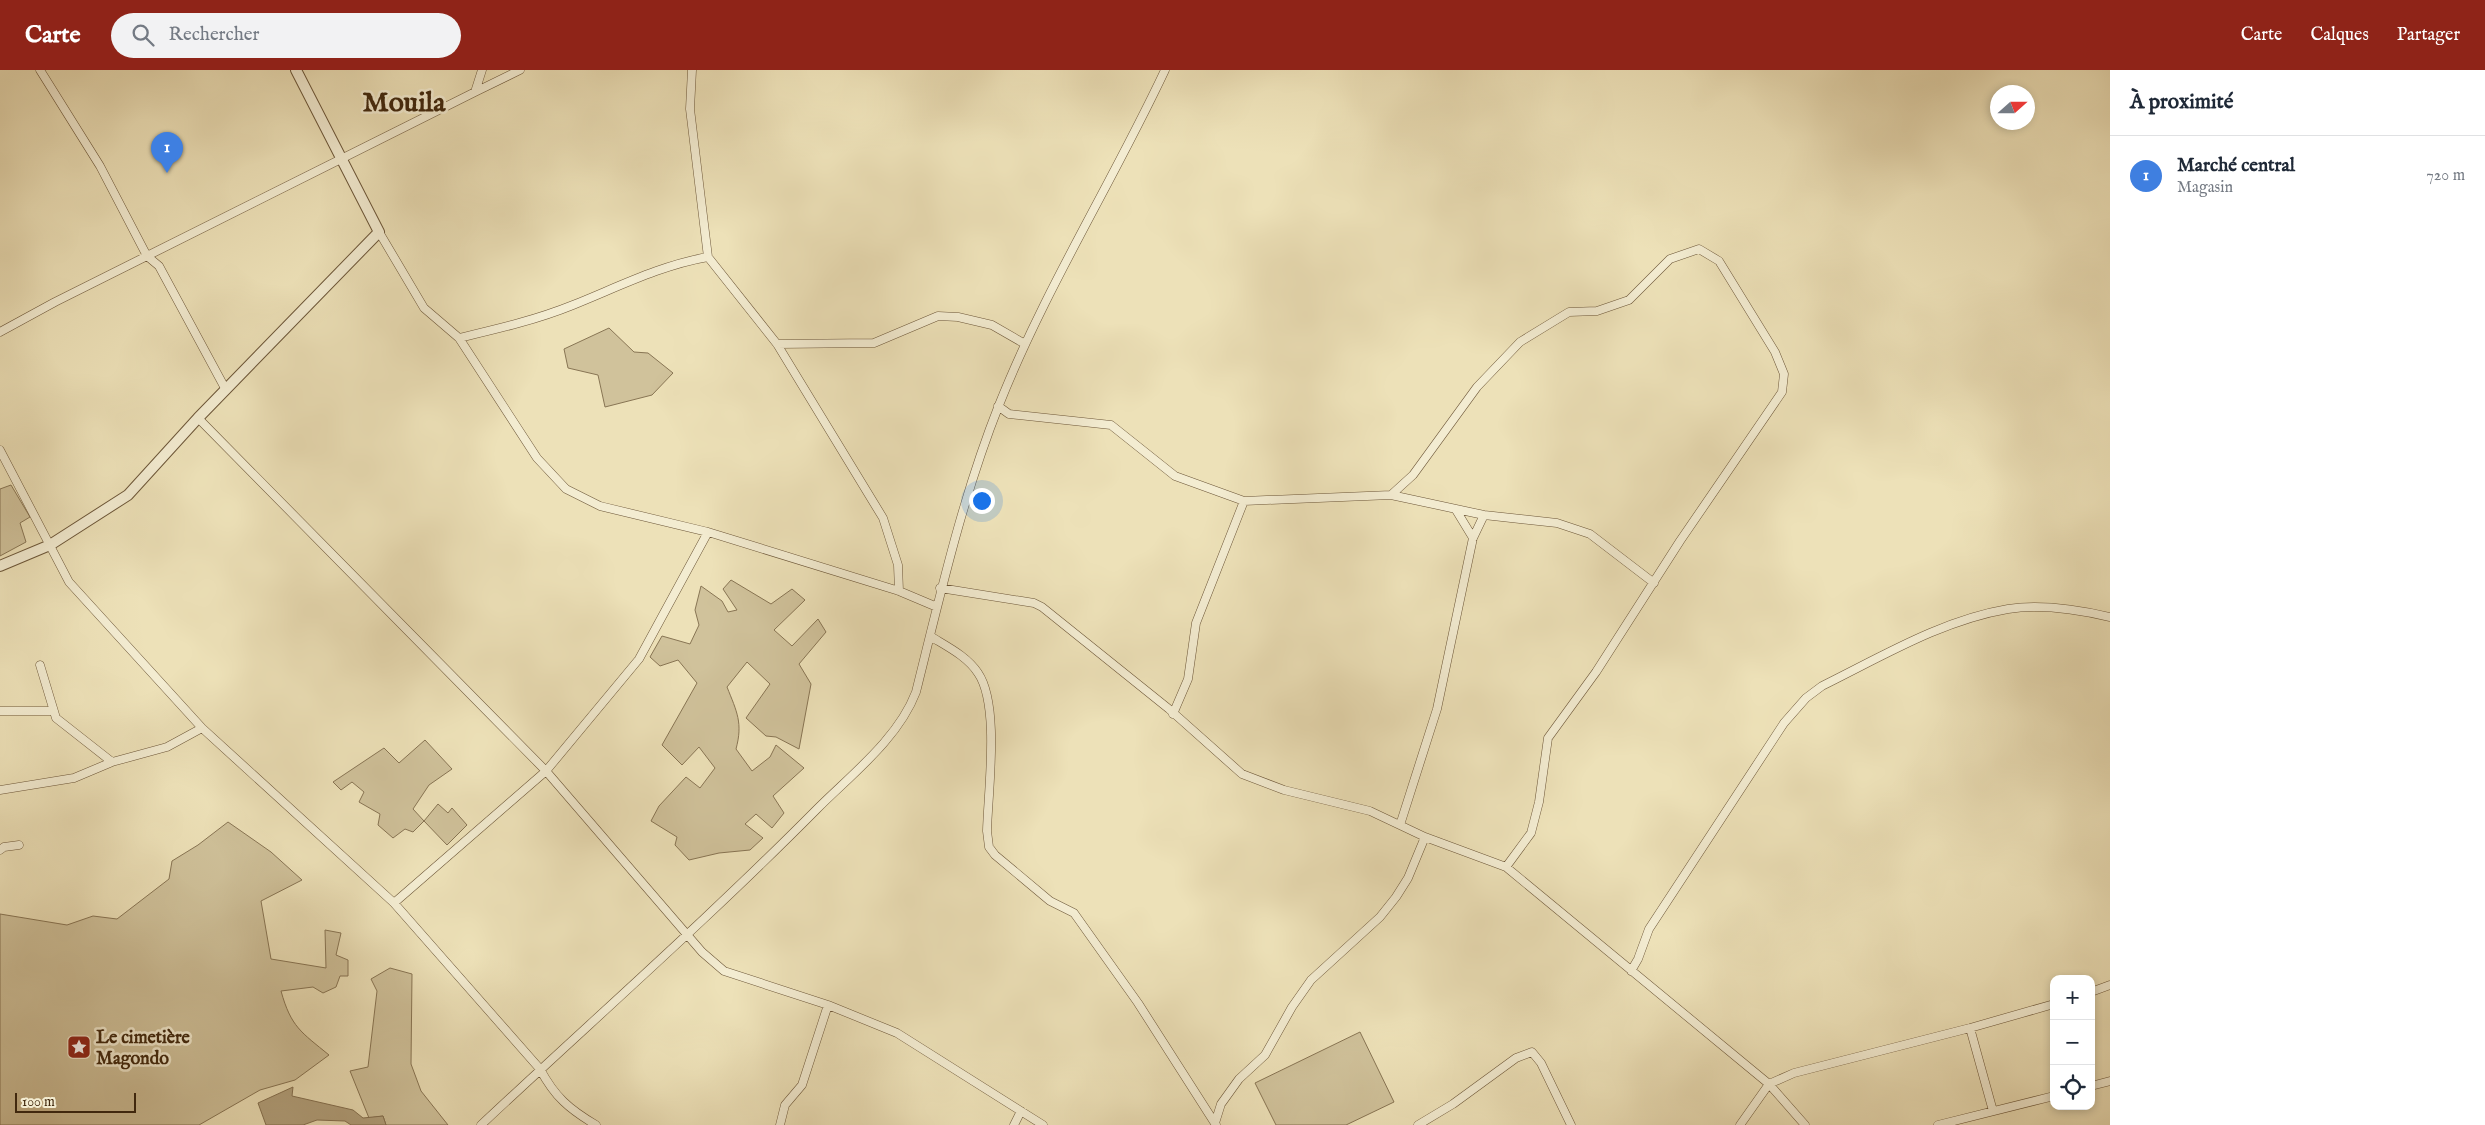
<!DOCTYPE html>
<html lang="fr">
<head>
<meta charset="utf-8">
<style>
  body { margin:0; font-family:"IM FELL English",serif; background:#f2f2f3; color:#1f2937 }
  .controls { position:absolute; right:15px; bottom:15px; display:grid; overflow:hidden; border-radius:10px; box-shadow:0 2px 8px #0003 }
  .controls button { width:45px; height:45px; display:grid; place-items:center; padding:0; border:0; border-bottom:1px solid #e0e1e3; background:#fff; color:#1f2937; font:25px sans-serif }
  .compass { position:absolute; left:1990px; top:15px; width:45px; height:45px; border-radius:50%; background:#fff; box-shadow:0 2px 8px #0003; rotate:69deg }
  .scale { position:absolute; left:15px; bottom:12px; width:121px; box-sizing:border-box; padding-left:5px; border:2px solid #41280e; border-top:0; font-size:14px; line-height:18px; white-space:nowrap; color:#41280e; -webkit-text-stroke:4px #f3ecd1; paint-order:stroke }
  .you { position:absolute; left:981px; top:430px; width:18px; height:18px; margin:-12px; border:4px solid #fff; border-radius:50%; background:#1a73e8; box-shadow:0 0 0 8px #1a73e833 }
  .badge { display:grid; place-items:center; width:32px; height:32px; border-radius:50%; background:#8f2418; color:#fff; font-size:16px; font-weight:700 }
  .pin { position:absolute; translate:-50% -41px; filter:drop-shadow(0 1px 2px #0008) }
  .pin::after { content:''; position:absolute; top:26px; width:18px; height:15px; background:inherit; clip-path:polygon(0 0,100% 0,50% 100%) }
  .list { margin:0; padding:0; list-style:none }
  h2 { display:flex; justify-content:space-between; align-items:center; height:65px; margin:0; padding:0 20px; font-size:21px }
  h2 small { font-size:16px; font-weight:400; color:#747a83 }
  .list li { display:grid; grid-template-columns:32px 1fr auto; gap:15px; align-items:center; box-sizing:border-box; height:80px; padding:0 20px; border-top:1px solid #e0e1e3 }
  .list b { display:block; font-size:19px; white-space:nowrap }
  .list p { margin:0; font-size:16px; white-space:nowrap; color:#747a83 }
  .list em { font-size:16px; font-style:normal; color:#747a83 }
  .icon { flex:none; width:28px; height:28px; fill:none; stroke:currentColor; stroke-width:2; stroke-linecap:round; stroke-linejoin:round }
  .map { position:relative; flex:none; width:2110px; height:1055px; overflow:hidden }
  header { display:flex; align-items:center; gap:30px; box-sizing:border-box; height:70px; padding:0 25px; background:#8f2418; color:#fff }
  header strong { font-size:24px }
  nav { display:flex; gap:28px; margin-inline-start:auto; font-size:18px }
  .search { width:350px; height:45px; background:#f2f2f3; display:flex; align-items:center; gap:12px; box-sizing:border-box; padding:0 18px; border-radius:28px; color:#747a83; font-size:19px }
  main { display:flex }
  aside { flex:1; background:#fff }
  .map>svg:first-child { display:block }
</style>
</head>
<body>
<header>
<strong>Carte</strong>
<div class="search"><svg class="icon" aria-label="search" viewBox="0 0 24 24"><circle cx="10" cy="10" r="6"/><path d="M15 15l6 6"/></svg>Rechercher</div>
<nav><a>Carte</a><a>Calques</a><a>Partager</a></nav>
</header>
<main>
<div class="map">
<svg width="2110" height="1055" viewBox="0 0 2110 1055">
  <rect width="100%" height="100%" fill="#ede1b8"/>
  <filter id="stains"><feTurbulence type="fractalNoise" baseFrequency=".004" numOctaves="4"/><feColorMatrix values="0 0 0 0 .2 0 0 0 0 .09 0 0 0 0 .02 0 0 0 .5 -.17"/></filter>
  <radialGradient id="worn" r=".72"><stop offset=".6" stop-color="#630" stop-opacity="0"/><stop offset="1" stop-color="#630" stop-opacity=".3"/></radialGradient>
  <path fill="#d0c29b" stroke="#887554" d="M609,258l25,24 14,1 25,20 -21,22 -47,12 -7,-32 -30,-7 -4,-19z
    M11,415l19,32 -10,6 6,19 -26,14v-67z
    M731,510l40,24 21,-15 13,11 -31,30 18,16 26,-27 8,13 -27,32 12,20 -12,65 -23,-12 -10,-1 -20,-18 24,-34 -23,-22 -20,25c10,25 16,36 9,62l16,22 18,-14 6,-12 28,23 -31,28 11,17 -12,15 -16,-14 -11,10 18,14 -13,12 -31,3 -30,7 -14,-15 2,-8 -26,-16 8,-15 27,-29 14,11 15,-20 -16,-21 -17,18 -20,-20 35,-62 -19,-23 -18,6 -10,-9 12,-21 28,8 9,-19 -4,-15 6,-24 21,15 6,11 9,-2 -14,-21z
    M425,670l27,29 -23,16 -16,24 11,12 14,-17 10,9 4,-5 15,17 -20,20 -23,-24 -11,11 -8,-3 -12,9 -15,-13 2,-11 -21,-12 5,-10 -12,-10 -11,8 -8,-8 51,-34 15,15z
    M228,752l43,30 31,28 -41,21 10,58 55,9 -1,-38 16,3 -5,22 12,5v16h-8l-4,11 -13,6 -10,-6 -32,4c10,36 20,41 48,64l-34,25 -35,10 -61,35h-199v-211l67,11 26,-9 24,3 52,-40 3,-18 26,-16z
    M390,898l22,6 -1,90 10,27 27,34h-62l-3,-9 -14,2 -19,-47 18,-4 9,-76 -6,-12z
    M1360,962l34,70 -48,23h-70l-21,-42z"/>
  <path fill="#b3a27e" stroke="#857151" d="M293,1017l-1,9 61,14 10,8 20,-2 3,9h-35l-6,-4 -28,-1 -14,5h-37l-8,-22z"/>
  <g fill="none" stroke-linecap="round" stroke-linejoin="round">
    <g stroke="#6c5638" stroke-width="9">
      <path id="minor" d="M40,0l60,96 47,90 12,10 67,124
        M692,0l-2,39 18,148 69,87 106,174 15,47 1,26
        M475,22l45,-22
        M379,162l45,76 35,30 78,120 29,31 34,17 108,26 191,59 38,16
        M0,262l55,-30 420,-210 7,-22
        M459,268c38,-9 77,-18 114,-33 45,-18 88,-40 135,-48
        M777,274l97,-1 64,-27 20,1 34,8 33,19
        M998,336l11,8 102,11 64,51 69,25 147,-6 22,-20 64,-88 43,-45 49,-30 28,-1 32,-11 41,-41 29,-10 20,12 56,91 9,22 -2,18 -102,149 -84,131 -48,66 -9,64 -8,31 -25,34
        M198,348l348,353 156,181 22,19 104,34 69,28 146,92
        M0,380l69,132 133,146 192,175 146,166c15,28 29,40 56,56
        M1391,425l93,20 73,8 33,11 64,49
        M1456,440l17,28
        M940,518l94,15 8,4 127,102 73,65 42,16 86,21 55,26 81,30 263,217 36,41
        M930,566c16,10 37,20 48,37 22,32 10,118 9,158l2,16 6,8 55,46 24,12 64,90 78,122
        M40,595l16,53 56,44
        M0,641h52
        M1173,644l15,-35 8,-56 48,-122
        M0,720l74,-12 38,-16 55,-15 35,-19
        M1400,755l37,-116 36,-171 11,-23
        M0,780l4,-3 15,-2
        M394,833l152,-132 93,-112 69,-127
        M1631,901l7,-12 11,-30 135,-206 22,-25 16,-12c59,-29 120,-66 186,-77 31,-5 72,1 102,8
        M2091,922l19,-7
        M1970,958l23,83
        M2091,1016l19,-5
        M1215,1053l6,-19 18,-25 26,-24 27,-48 19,-27 69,-63 16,-20 12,-19 17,-41
        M481,1055c112,-105 228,-207 336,-316 35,-35 81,-70 99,-117 24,-96 46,-194 83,-287 46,-116 113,-222 166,-335
        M780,1055l5,-20 17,-20 26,-80
        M1014,1055l7,-14
        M1418,1055l35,-21 63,-46 16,-6 9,11 30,62
        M1740,1055l29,-41 25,-11 176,-45 84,-24
        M1938,1055l116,-29"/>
    </g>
    <g stroke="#6c5638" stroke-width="12">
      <path id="tertiary" d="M0,496l50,-21 78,-50 70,-77 181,-186 -83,-162"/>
    </g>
    <use href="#minor" stroke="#f3ecd1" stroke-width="8"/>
    <use href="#tertiary" stroke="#f3ecd1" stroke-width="10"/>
  </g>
  <defs>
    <g id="sight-square" transform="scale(1.25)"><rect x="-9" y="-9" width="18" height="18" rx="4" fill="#8f2418" stroke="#f3ecd1"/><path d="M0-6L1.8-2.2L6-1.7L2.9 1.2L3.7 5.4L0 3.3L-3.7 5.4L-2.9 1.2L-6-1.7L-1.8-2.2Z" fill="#fff"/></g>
  </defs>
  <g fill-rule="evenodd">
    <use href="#sight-square" x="79" y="977"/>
  </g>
  <g text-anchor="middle" stroke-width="5" stroke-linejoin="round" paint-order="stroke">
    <g font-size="18" font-weight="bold" fill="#41280e" stroke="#f3ecd1" text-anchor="start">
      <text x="96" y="973">Le cimetière<tspan x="96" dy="21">Magondo</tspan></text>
    </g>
    <g font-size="28" font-weight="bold" fill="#41280e" stroke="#f3ecd1">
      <text x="404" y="41">Mouila</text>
    </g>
  </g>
  <rect width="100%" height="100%" filter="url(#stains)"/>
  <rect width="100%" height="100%" fill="url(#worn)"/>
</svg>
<div class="controls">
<button>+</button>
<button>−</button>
<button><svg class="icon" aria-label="locate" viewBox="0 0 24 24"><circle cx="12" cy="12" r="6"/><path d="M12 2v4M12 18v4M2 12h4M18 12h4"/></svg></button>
</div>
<svg class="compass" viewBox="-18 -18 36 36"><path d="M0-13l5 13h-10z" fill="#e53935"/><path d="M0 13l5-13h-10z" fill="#747a83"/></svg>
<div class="scale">100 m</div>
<div class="you"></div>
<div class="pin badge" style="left:167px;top:103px;background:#3f7fe0">1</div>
</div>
<aside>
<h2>À proximité<small></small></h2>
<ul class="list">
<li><span class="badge" style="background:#3f7fe0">1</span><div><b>Marché central</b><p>Magasin</p></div><em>720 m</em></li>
</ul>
</aside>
</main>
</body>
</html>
